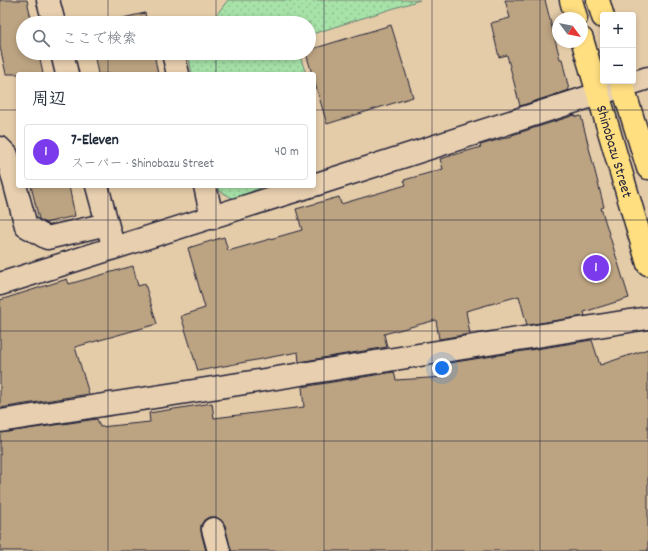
<!DOCTYPE html>
<html lang="ja">
<head>
<meta charset="utf-8">
<style>
  body { margin:0; font-family:Dekko,"Klee One",sans-serif; background:#f6f6f7; color:#1f2937 }
  .controls { position:absolute; right:12px; top:12px; display:grid; overflow:hidden; border-radius:4px; box-shadow:0 2px 6px #0003 }
  .controls button { width:36px; height:36px; display:grid; place-items:center; padding:0; border:0; border-bottom:1px solid #e0e1e3; background:#fff; color:#1f2937; font:20px sans-serif }
  .compass { position:absolute; left:552px; top:12px; width:36px; height:36px; border-radius:50%; background:#fff; box-shadow:0 2px 6px #0003; rotate:122deg }
  .you { position:absolute; left:442px; top:368px; width:14px; height:14px; margin:-10px; border:3px solid #fff; border-radius:50%; background:#1a73e8; box-shadow:0 0 0 6px #1a73e833 }
  .badge { display:grid; place-items:center; width:26px; height:26px; border-radius:50%; background:#7c3aed; color:#fff; font-size:13px; font-weight:700 }
  .pin { position:absolute; translate:-50% -50%; border:2px solid #fff; box-shadow:0 1px 4px #0006 }
  .list { margin:0; padding:0; list-style:none }
  h2 { display:flex; justify-content:space-between; align-items:center; height:52px; margin:0; padding:0 16px; font-size:17px }
  h2 small { font-size:13px; font-weight:400; color:#747a83 }
  .list li { display:grid; grid-template-columns:26px 1fr auto; gap:12px; align-items:center; box-sizing:border-box; height:56px; margin:0 8px 8px; padding:0 8px; border:1px solid #e0e1e3; border-radius:4px }
  .list b { display:block; font-size:15px; white-space:nowrap }
  .list p { margin:0; font-size:13px; white-space:nowrap; color:#747a83 }
  .list em { font-size:13px; font-style:normal; color:#747a83 }
  .icon { flex:none; width:22px; height:22px; fill:none; stroke:currentColor; stroke-width:2; stroke-linecap:round; stroke-linejoin:round }
  .map { position:relative; flex:none; width:648px; height:551px; overflow:hidden }
  .search { position:absolute; background:#fff; box-shadow:0 2px 6px #0003; left:16px; top:16px; width:300px; height:44px; display:flex; align-items:center; gap:10px; box-sizing:border-box; padding:0 14px; border-radius:22px; color:#747a83; font-size:15px }
  .panel { position:absolute; background:#fff; box-shadow:0 2px 6px #0003; left:16px; top:72px; width:300px; height:116px; border-radius:4px }
  .map>svg:first-child { display:block }
</style>
</head>
<body>
<div class="map">
<svg width="648" height="551" viewBox="0 0 648 551">
  <defs>
    <pattern id="park-dots" width="8" height="8" patternUnits="userSpaceOnUse"><rect width="8" height="8" fill="#a7e2a8"/><path d="M2 2h.1M6 6h.1" fill="none" stroke="#8fc292" stroke-width="1.8" stroke-linecap="round"/></pattern>
  </defs>
  <rect width="100%" height="100%" fill="#e5cca9"/>
  <filter id="ink" filterUnits="userSpaceOnUse"><feTurbulence type="fractalNoise" baseFrequency=".025" numOctaves="2"/><feDisplacementMap in="SourceGraphic" scale="8" xChannelSelector="R" yChannelSelector="G"/><feConvolveMatrix kernelMatrix="1 2 1 2 8 2 1 2 1" color-interpolation-filters="sRGB"/></filter>
  <g filter="url(#ink)">
    <path fill="url(#park-dots)" stroke="#648272" d="M228,0h192l-111,35v-12h-99z
      M188,53h111l7,21h-114z
      M215,186h50l-31,13 -18,-10z"/>
    <path fill="#bca482" stroke="#22223b" d="M0,0h27l5,23h-9v30h16l4,21h-37l-6,-27z
      M505,0h40l15,59h2l7,31 -49,16 -13,-51 -8,2 -8,-34 19,-5z
      M145,13l2,10h-47z
      M391,25l22,72 -86,27 -13,-44v-6h-2l-6,-21h3v-3z
      M94,53h60l4,21h-60z
      M575,115l1,2 5,-1 23,91 -3,1 28,90 -45,14 1,4 -58,9 -8,-29 -53,15 4,23 -31,5 -3,-19 -52,14 3,13 -88,15 -1,-10 -100,19 -17,-55 24,-8 -17,-60 36,-11 4,14 74,-21 -6,-21 43,-12 2,7 65,-19 -2,-5 39,-11 -3,-10 41,-12 -1,-2 32,-9v-1z
      M31,186h38l6,30 -30,7 -6,-4z
      M133,266l5,20 7,-2 12,40 -82,23 14,47 -89,14v-108l67,-21 2,5z
      M592,340l8,25 48,-16v202h-417l-6,-26 -4,-5 -5,-3h-7l-5,3 -3,5v7l5,19h-206v-118l97,-14 3,8 50,-5 -1,-9 63,-10 2,15 90,-11 -2,-20 92,-15 2,8 49,-3 -2,-13z"/>
    <g fill="none" stroke-linecap="round" stroke-linejoin="round">
      <g stroke="#22223b" stroke-width="25">
        <path id="minor" d="M48,0l6,23
          M62,53l5,21
          M173,53l5,21
          M0,148l7,7 19,71 21,12 60,-14
          M314,185l334,-107
          M97,186l14,52
          M205,186l7,32
          M0,284l310,-98
          M0,421l258,-40 390,-63
          M213,529l6,22"/>
      </g>
      <g stroke="#22223b" stroke-width="25">
        <g id="major">
          <path d="M571,0l5,18"/>
          <path d="M598,0l5,17"/>
          <path id="s1" d="M582,39l66,225"/>
          <path d="M621,81l27,87"/>
        </g>
      </g>
      <use href="#minor" stroke="#e7cfaf" stroke-width="22"/>
      <use href="#major" stroke="#ffdf80" stroke-width="22"/>
    </g>
  </g>
  <path fill="none" stroke="#22223b" stroke-width="1" stroke-opacity="0.55" d="M108,0v23M216,0v23M324,0v551M432,0v551M540,0v551M108,53v21M216,53v21M0,110h18M314,110h334M108,186v365M216,186v365M0,220h648M0,331h648M0,441h648"/>
  <g text-anchor="middle" stroke-width="3.5" stroke-linejoin="round" paint-order="stroke">
    <g font-size="15" fill="#22223b" stroke="#e7cfaf">
      <text dy="5" stroke="none"><textPath href="#s1" startOffset="117">Shinobazu Street</textPath></text>
    </g>
  </g>
</svg>
<div class="controls">
<button>+</button>
<button>−</button>
</div>
<svg class="compass" viewBox="-18 -18 36 36"><path d="M0-13l5 13h-10z" fill="#e53935"/><path d="M0 13l5-13h-10z" fill="#747a83"/></svg>
<div class="you"></div>
<div class="pin badge" style="left:596px;top:268px">1</div>
<div class="search"><svg class="icon" aria-label="search" viewBox="0 0 24 24"><circle cx="10" cy="10" r="6"/><path d="M15 15l6 6"/></svg>ここで検索</div>
<section class="panel">
<h2>周辺<small></small></h2>
<ul class="list">
<li><span class="badge">1</span><div><b>7-Eleven</b><p>スーパー · Shinobazu Street</p></div><em>40 m</em></li>
</ul>
</section>
</div>
</body>
</html>
